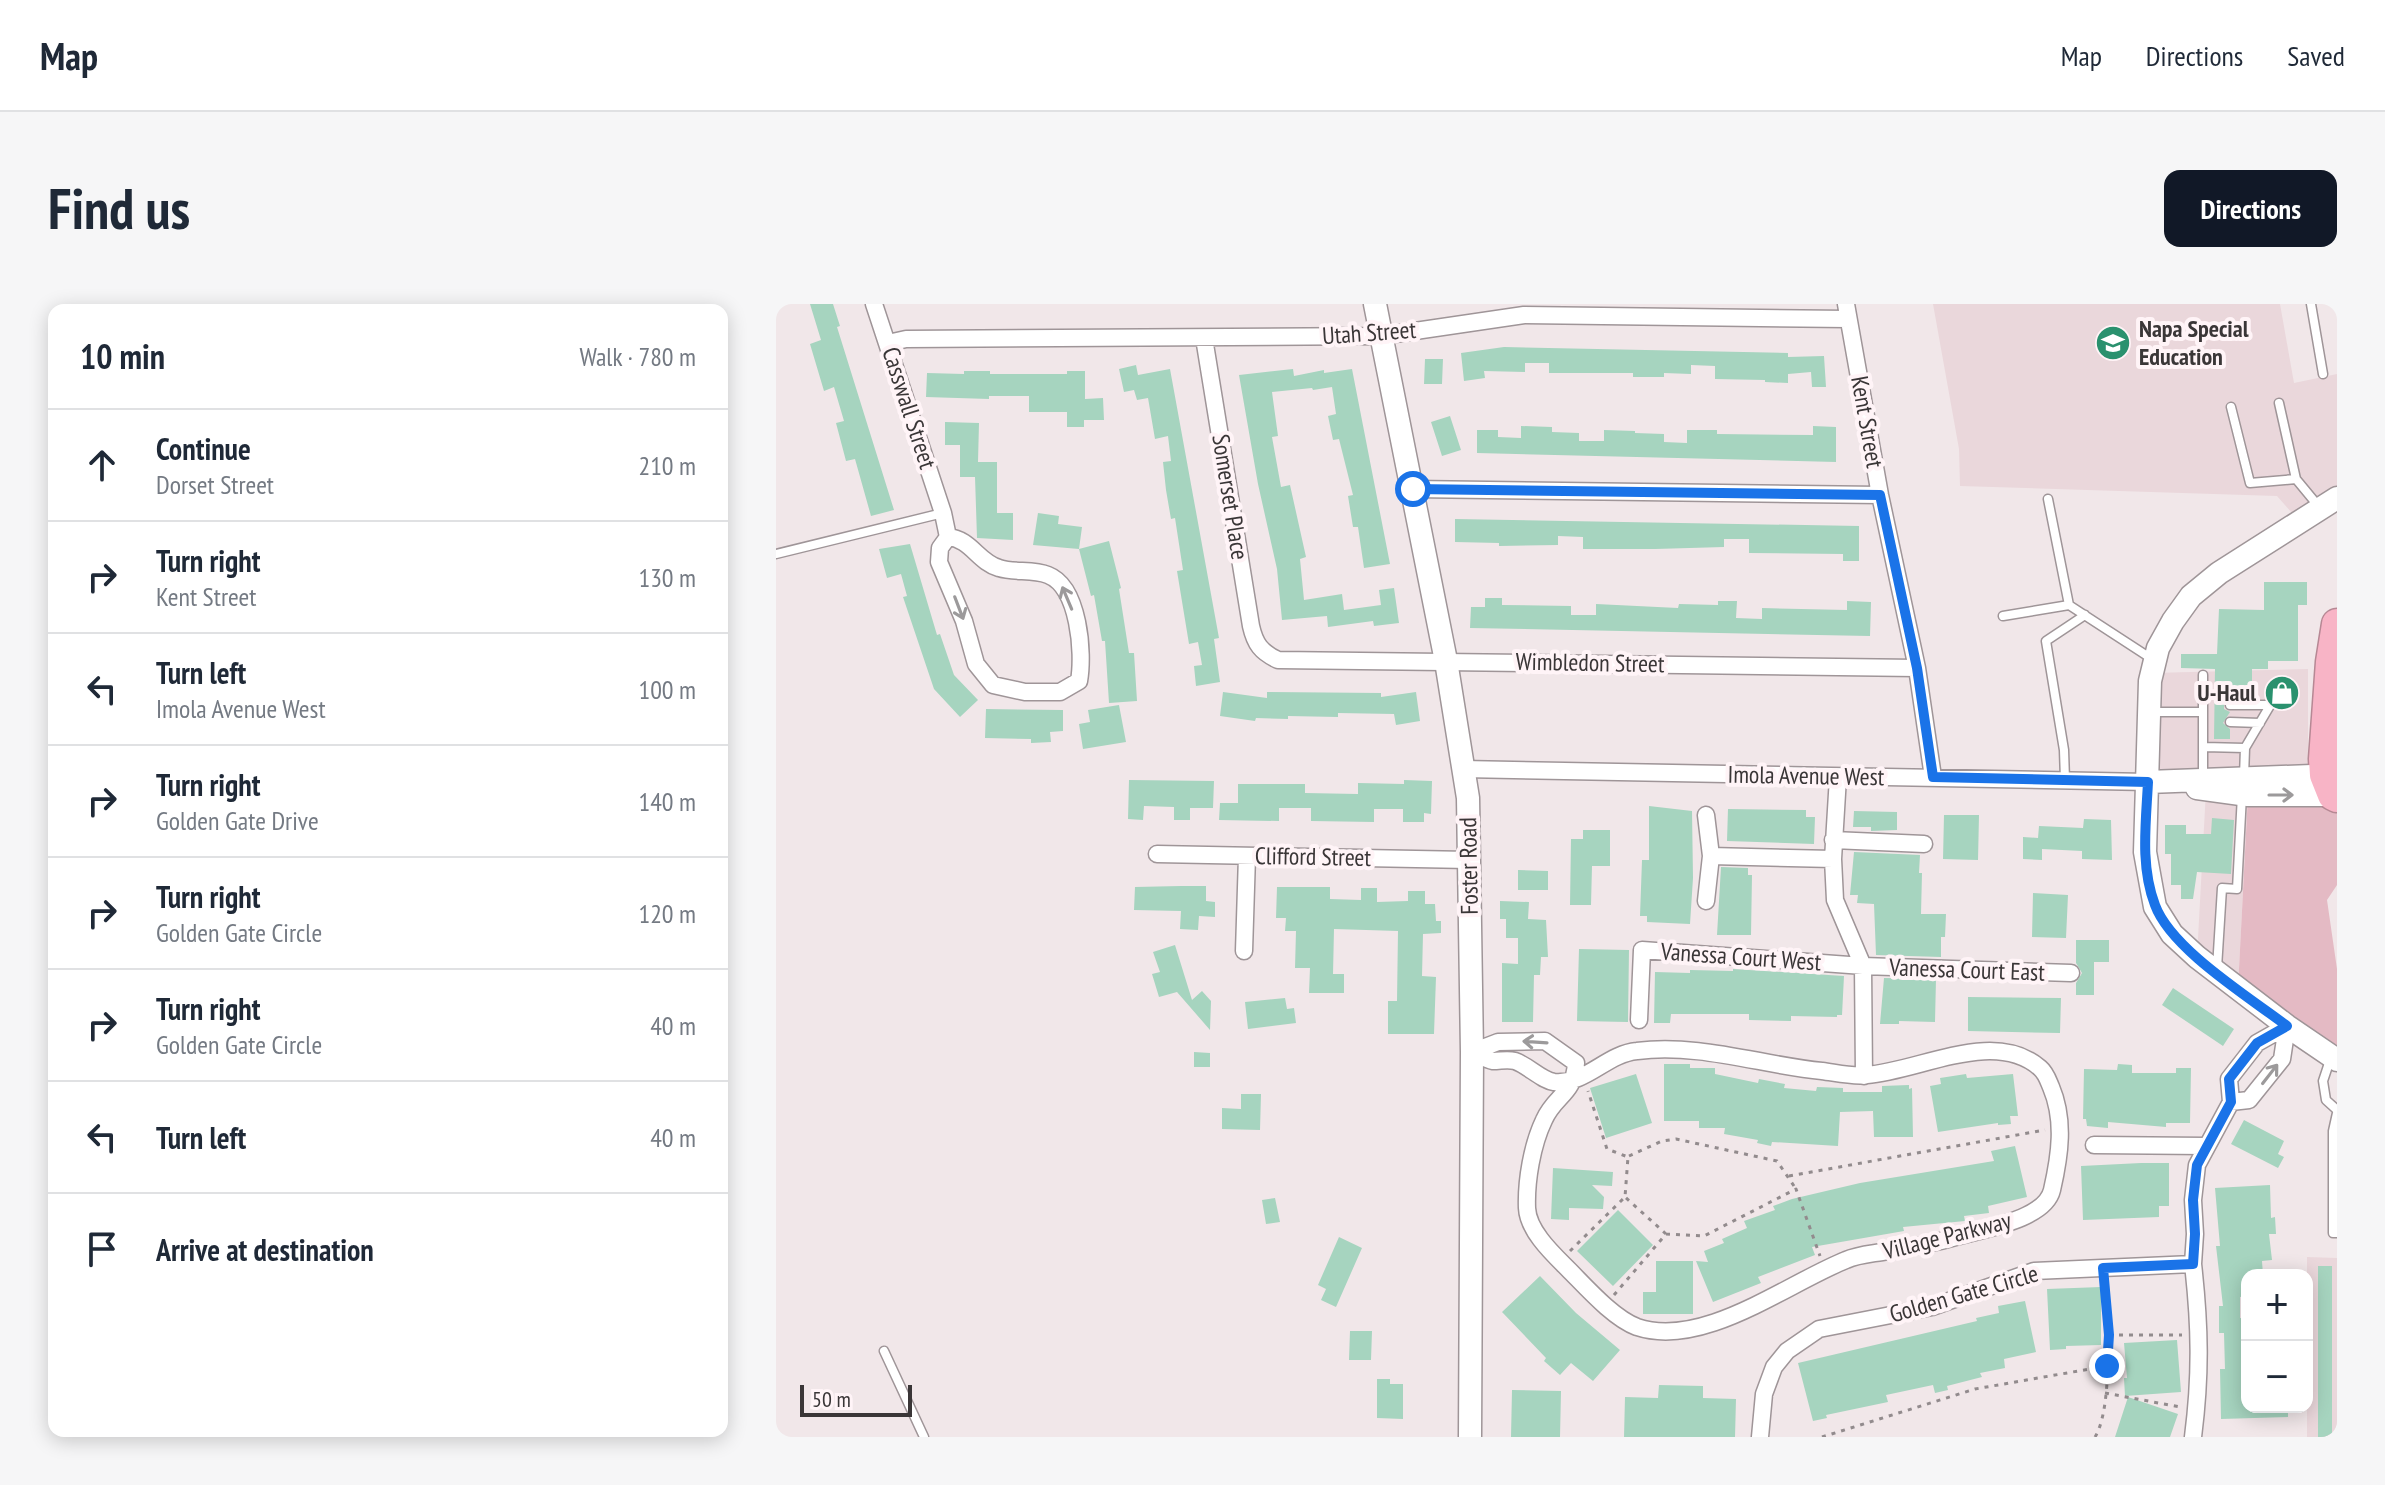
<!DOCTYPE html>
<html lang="en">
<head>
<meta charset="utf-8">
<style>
  body { margin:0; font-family:"PT Sans Narrow",sans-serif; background:#f6f6f7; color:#1f2937 }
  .controls { position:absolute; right:24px; bottom:24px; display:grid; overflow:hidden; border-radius:16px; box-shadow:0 4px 20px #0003 }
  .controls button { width:72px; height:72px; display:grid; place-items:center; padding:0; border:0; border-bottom:2px solid #e0e1e3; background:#fff; color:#1f2937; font:40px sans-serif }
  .scale { position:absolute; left:24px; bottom:20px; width:112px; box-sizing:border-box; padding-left:8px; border:4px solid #3a3637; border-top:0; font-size:22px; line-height:28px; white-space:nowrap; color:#3a3637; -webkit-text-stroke:6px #fff4f7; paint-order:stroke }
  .stop { position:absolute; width:24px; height:24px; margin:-18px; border:6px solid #1a73e8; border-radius:50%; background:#fff }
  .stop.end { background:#1a73e8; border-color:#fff; box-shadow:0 2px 8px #0008 }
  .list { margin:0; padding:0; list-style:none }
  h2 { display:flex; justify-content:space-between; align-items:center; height:104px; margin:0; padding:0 32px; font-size:34px }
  h2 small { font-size:26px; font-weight:400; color:#747a83 }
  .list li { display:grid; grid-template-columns:52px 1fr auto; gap:24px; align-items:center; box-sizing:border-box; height:112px; padding:0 32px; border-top:2px solid #e0e1e3 }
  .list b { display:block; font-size:30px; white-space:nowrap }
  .list p { margin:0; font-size:26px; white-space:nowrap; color:#747a83 }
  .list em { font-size:26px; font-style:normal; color:#747a83 }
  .icon { flex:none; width:44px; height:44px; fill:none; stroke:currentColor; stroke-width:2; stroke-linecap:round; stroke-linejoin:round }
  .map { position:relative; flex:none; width:1561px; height:1133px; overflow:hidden; border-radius:16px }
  header { display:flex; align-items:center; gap:48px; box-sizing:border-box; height:112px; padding:0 40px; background:#fff; border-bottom:2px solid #e0e1e3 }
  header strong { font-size:38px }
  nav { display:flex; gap:44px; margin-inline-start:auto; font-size:28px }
  .intro { display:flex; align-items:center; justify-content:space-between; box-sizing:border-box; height:192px; padding:0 48px }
  h1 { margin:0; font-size:56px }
  .button { padding:20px 36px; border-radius:16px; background:#111827; color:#fff; font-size:28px; font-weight:700 }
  main { display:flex; gap:48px; padding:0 48px }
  aside { flex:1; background:#fff; border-radius:16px; box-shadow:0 4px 20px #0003 }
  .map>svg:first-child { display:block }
</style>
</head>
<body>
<header>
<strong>Map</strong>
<nav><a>Map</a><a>Directions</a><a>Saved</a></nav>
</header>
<div class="intro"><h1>Find us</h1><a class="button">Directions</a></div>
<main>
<aside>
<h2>10 min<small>Walk · 780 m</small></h2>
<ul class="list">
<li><svg class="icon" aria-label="ahead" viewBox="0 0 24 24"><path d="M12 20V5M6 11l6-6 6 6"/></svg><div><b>Continue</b><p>Dorset Street</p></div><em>210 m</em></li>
<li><svg class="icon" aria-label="right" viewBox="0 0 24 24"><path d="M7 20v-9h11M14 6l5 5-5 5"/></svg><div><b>Turn right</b><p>Kent Street</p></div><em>130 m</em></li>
<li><svg class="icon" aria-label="left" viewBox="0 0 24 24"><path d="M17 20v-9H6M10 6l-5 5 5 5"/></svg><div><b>Turn left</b><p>Imola Avenue West</p></div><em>100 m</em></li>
<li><svg class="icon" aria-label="right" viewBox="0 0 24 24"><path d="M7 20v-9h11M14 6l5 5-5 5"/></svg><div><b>Turn right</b><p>Golden Gate Drive</p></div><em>140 m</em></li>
<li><svg class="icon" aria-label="right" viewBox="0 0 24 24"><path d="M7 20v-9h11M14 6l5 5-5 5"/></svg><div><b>Turn right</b><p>Golden Gate Circle</p></div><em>120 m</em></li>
<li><svg class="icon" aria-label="right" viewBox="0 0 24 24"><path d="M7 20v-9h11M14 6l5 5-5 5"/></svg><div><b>Turn right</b><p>Golden Gate Circle</p></div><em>40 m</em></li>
<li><svg class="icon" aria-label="left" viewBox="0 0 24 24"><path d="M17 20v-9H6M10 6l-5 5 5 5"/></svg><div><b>Turn left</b></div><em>40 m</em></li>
<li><svg class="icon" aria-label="arrive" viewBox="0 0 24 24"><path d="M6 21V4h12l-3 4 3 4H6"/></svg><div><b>Arrive at destination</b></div></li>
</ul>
</aside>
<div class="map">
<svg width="1561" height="1133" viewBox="0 0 1561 1133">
  <rect width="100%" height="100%" fill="#f1e7e9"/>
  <path fill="#ead7db" d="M1157,0h347l14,79 43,-9v124l-37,24 -23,-26 -317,-10 -1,-37z
    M1532,365v106l-160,7 4,-109z
    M1430,486l42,5 -10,193 -41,-31z
    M1531,953l30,1v179h-30z"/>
  <path fill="#e4bac4" d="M1472,491l89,12v78l-10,15 10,69v91l-99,-72z"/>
  <path fill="#a6d4bf" d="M34,0h23l7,22 -3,1 57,183 -23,6 -16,-57 -9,2 -10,-38 8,-2 -10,-34 -10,4 -14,-47 11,-4z
    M728,43l284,6v4l36,-1 2,31h-14l-1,-15 -23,2v9l-23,-1v-2l-50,-1v-13l-24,-1v9l-27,-1v4h-31v-4h-84v-10h-24v9l-41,-1 1,7 -21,3 -3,-28z
    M649,55h18l-1,25h-18z
    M360,61l2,10 32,-6 49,269 -5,1 6,43 -24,4 -2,-20 8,-1 -4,-23 -9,2 -12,-73 6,-1 -8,-52 -4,1 -5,-29 -3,-28 8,-1 -3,-25 -13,3 -7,-41 -11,2 -3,-10 -10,2 -5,-23z
    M517,65l1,7 30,-6v3l28,-4 38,195 -26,4 -6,-41h-5l-5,-31 5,-1 -14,-56 -6,1 -5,-24 8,-2 -4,-27 -19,3 -1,-2 -40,4 6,44 -6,1 9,50 9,-2 16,72 -6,2 4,41 38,-6 2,16 37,-5 -2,-15 15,-2 5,35 -25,3 -1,-5 -45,6 -1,-11 -45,4 -5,-51 -19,-85 -19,-109z
    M188,67h26v3h77v-3h18v28l18,-1 1,22h-20v7h-17v-15h-38v-16h-40v3l-63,-2 1,-24 37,1z
    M674,112l11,34 -19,6 -11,-34z
    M169,118l34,1 -1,39h19v51h16v27l-36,-2 -2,-61h-15v-32h-15z
    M745,122l31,1v5l27,1v8h25v-11l31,1v2l29,1v8l23,1v-13h30v4l96,1v-9l23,1v35l-359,-9v-23h21v7l23,1z
    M262,209l21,3 -1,8 24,3 -3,22 30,-8 12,47 -2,1 10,64h5l3,48 -28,2 -4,-62h-3l-8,-46 -3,1 -12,-47 -46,-4z
    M679,215l404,7v35h-16v-7l-94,-1v-14h-25v8l-69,2h-72v-12l-25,-1v9l-59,1v-3l-44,-1z
    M134,240l27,91 3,-1 14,41 24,25 -18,17 -26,-28 -31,-92 4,-1 -6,-22 -14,4 -8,-29z
    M1488,278h43v23h-9v56h-30v8h-16v29l-22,-1 -6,5v7l6,3 -7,11 7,6v10h-16l1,-70 -34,-1v-14h36l2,-45 45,1z
    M709,294h17v7l69,1v9h25v-11l82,4 1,-4 39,1v-4h19l-1,17 26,1v-11l85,2v-9l24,1 -1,34 -400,-8 1,-21h14z
    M447,388l44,6v-6l114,1v4l35,-5 4,29 -24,4 -2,-11 -56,-1v4l-50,-1v3l-32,-1 -1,3 -35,-5z
    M343,401l7,37 -43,7 -4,-25 11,-2 -2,-12z
    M210,405l77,1v21l-13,1 1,10 -20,1v-4l-46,-1z
    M353,476l85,1 -1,27h-23v12h-16v-13l-30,-1 -1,14 -15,-1z
    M628,476l28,1 -1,33 -7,-1v9h-21v-13h-29v13l-63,-1v-13h-32v13l-60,-1 1,-17h18v-19h67v9l53,1v-11l46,1z
    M873,502l43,5 1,67 -3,46 -43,-2v-6h-7l2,-56h7z
    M952,505l78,1v7h9l-1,27 -87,-3z
    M1078,507l43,1v18l-26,1v-4h-18z
    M1168,511h35l-1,45 -35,-1z
    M1436,514l22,2 -3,54 -34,-2 -4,27h-12v-14h-10v-31h-6v-29h21v9h25z
    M1308,515l27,1 1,40 -30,-1v-8l-40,-2v11l-19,-1v-22l15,1 1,-12 44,2z
    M807,526h27v36h-18l-1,39h-21l1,-66h12z
    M1078,548l66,3 -1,18h3l-1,41h25l-1,23h-4v20l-65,-2 -2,-51 -17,-1 1,-8h-8z
    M945,563l27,1v7h4l-1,60h-34z
    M742,566l30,1v19h-30z
    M405,582h25v15l9,1v15l-16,-1 -1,14 -18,-1 1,-18 -47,-1 1,-23z
    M501,583h53v12l31,1v-12h16v14l31,-1v-10h17v13h10l1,17h5v12l-18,1 -1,42 14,1 -2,57h-46v-33h9l1,-70 -64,-2 -1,45h11v19h-35l1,-25h-15l1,-37h-11l1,-13h-10z
    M1257,589l35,2 -2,43 -34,-1z
    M724,597l29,1 -1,17 18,1 2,37h-7l-1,18h-6l-1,47h-31v-59l16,1v-26h-12v-19h-6z
    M1300,636h33v22h-15v33h-18v-12l6,-10 -6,-10z
    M399,641l17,55 10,-9 9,10 -1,29 -33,-38 -18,5 -7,-23 8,-2 -7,-20z
    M803,645l50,1 -1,72 -51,-1z
    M957,665l111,7 -2,39h-5v2l-46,-1v5l-42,-1v-6h-78l-1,9h-16l1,-51 35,1v-3l43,1z
    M1108,674l52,1 -1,43 -36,-1v3h-19z
    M1397,684l61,41 -11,17 -61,-41z
    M1192,693l93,1 -1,35 -92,-2z
    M509,694l2,11 7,-1 2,15 -48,6 -3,-27z
    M418,748l16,1v14h-16z
    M888,760h26v4h25v6l43,9 1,-4 26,5 -1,4 32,3 1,-4 26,1v4h39v-6l27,-1v4l3,-1 1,49h-39l-1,-26 -33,1 -2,34 -66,-4 -1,4 -14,-3 1,-3 -34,-6 1,-6h-26v-7h-35z
    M1342,760l14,1v8h44v-5h15l-1,55h-24v4l-58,-5v6l-21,-2 -1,-7h-3l1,-50 33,1z
    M860,770l16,49 -46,15 -16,-50z
    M1190,770l1,4 46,-4 5,42h-8l1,8 -13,1v-2l-60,9 -8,-46 11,-2 -1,-6z
    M465,790h20l-1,36 -38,-1v-21l19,1z
    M1468,816l40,21 -6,13 6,3 -6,11 -47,-24z
    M1239,842l12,51 -39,9 1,7 -25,3 1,5 -62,6 1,4 -92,16 3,8 -57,22 3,6 -48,19 -17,-41 12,1 -4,-11 20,-8 -2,-4 25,-11 -3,-7 31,-11 -2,-4 19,-7 68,-16 134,-22 -3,-10z
    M1365,859h28v43h-10v11l-76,3 -2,-54z
    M777,864l60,4 -1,14 -20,-1 12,12 -1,12 -34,-1v12l-18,-1z
    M1494,881l1,33 4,-1 1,17h-7l3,26 -10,1 1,14h-16v8h-4l2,13 -5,1v21l7,1v88h41v10l-67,2 -1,-50h5l-1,-36h-5v-27h4l-7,-60h4l-5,-58z
    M499,894l5,24 -14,2 -4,-24z
    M842,906l35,35 -40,41 -36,-35z
    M563,933l23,11 -26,59 -15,-7 5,-11 -8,-4z
    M880,957h37v53h-50v-22h13z
    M1542,962h14v171h-14z
    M764,972l36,37 44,37 -27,31 -22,-18 -11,12 -16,-14 2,-3 -44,-46z
    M1325,983v58l-35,1v3l-16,1 -3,-61z
    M1249,997l11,51 -32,7 1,9 -25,5 2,4 -35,9 1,4 -13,3 -2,-8 -47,10 2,7 -62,13 1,3 -14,3 -15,-58 179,-42 -1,-3 23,-5 -1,-7z
    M574,1027h22l-1,29h-22z
    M1401,1036l4,52 -56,4 -1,-18h3l-3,-35z
    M601,1075h13v5h13v35l-26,-1z
    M883,1081l44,1v12l33,1 -1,38h-111l1,-40 33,1z
    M736,1086l49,1 -1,46h-49z
    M1352,1093l50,17 -8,23h-55z"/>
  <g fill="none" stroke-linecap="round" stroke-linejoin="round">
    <g stroke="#9f9598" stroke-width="11">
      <path id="service" d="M1535,0l12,70
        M1503,99l17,76
        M1455,103l19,76 46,-4 24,29
        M0,250l167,-41
        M1293,301l83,54
        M1227,312l66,-11 -21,-106
        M1454,401h40
        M1374,408h53v65
        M1427,408v-37
        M1454,418l30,1
        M1428,443l41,1 -1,29
        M1469,444l33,-56
        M1289,476l-1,-30 -18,-109 39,-26
        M1441,664l5,-80 15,1 5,-94
        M1555,753l-8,24 3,19 11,10
        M1561,809l-4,18v102h4
        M108,1047l40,86"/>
    </g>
    <g stroke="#9f9598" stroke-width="19">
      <path id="minor" d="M98,0l69,209 5,24 -8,11 -1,14 25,59 12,43 17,21 32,7h35l19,-11c5,-28 0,-94 -31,-106 -15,-6 -34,-2 -49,-7 -21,-6 -28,-29 -51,-31
        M1070,0l34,191 37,173 16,109
        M428,34l47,288c4,18 10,26 27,34l639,8
        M112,39l18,-4 475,-3 143,-21 324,4
        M637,185l467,6
        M687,465l685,13
        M1062,473l-5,82 2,41 28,66 1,110
        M1057,536l91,4
        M381,550l312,6
        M935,552l122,3
        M930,597l5,-45 -5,-41
        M468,647l3,-95
        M863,716l3,-70 221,16 208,7
        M696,748c7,3 14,8 21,9 8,0 14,-2 22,0 14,5 26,19 39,21 32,3 52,-28 83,-31 62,-8 124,14 185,20 15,2 31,6 45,4 53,-4 127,-47 173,-7 6,5 8,12 11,19 14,33 9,68 1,103 -7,30 -70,39 -96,47 -24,7 -49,11 -74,15 -12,2 -25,3 -36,8 -60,24 -143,89 -209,67 -24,-9 -51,-40 -69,-58 -15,-15 -40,-38 -41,-61 -1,-27 5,-63 17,-88 11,-25 30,-25 32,-57l-31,-22 -47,1 -26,10
        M1455,798l18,-2 33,-41 5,-33
        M1318,841l112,1
        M1417,960l2,-30 -2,-34 4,-35 34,-63 -2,-23 28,-36 30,-17
        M984,1133l4,-43 10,-27 13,-16 32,-22 113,-22 102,-36 159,-7c7,62 8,111 0,173"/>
    </g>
    <g stroke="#9f9598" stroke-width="25">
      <path id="tertiary" d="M599,0l71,357 22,137 4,254 -2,385
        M1561,194l-118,75 -28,23 -18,25 -15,27 -8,33 -5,171 10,55 17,27 25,23 90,69 50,34
        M1372,478l189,-7
        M1421,484l51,7h85"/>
    </g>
    <g stroke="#b68894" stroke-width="33">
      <path id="motorway" d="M1561,320l-6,38 -7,97 1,16 8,20 4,2"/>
    </g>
    <path stroke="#928b8d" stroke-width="3" stroke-dasharray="4 6" stroke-linecap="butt" d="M853,852l33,-15 14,-2 101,22 19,28
      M1013,872l256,-46
      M890,930l38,2 92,-47 24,67
      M794,947l55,-54 3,-40 -21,-8 -19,-58
      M838,991l52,-61 -41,-37
      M1333,1031h73
      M1329,1089l75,14
      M1046,1133l153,-48 132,-23
      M1319,1133c18,-29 13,-119 10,-154"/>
    <use href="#service" stroke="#fff" stroke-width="8"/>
    <use href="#minor" stroke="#fff" stroke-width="16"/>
    <use href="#tertiary" stroke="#fff" stroke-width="22"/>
    <use href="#motorway" stroke="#f8b4c6" stroke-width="30"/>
  </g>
  <defs><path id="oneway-shaft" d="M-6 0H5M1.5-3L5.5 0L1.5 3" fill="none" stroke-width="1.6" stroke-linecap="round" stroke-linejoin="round" transform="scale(2)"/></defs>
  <g stroke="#9c9a9b">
    <use href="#oneway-shaft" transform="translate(291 294) rotate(-113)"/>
    <use href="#oneway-shaft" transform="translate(183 304) rotate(69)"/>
    <use href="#oneway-shaft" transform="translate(1505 491)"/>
    <use href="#oneway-shaft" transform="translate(759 738) rotate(-176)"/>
    <use href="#oneway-shaft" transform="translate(1494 770) rotate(-52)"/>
  </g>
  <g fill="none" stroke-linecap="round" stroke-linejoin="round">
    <path stroke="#1a73e8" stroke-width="10" d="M637,185l467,6 37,173 16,109 215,5c-2,41 -8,84 7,123 16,44 94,92 132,121l-30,17 -28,36 2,23 -34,63 -4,35 2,34 -2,30 -90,4 6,67 -2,31"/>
  </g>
  <defs>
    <g id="school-disc" transform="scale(1.8)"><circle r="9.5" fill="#2a916e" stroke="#fff4f7"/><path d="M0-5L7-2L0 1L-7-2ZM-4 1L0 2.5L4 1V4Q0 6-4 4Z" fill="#fff"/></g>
    <g id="shop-disc" transform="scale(1.8)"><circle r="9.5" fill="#2a916e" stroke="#fff4f7"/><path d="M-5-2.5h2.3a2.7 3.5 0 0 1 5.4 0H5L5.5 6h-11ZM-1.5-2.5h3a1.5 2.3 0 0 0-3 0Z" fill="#fff"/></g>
  </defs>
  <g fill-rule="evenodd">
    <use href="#school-disc" x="1337" y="39"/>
    <use href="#shop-disc" x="1506" y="389"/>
  </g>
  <g text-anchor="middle" stroke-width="8" stroke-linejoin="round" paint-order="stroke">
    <g font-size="24" font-weight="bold" fill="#3a3637" stroke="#fff4f7" text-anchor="start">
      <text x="1363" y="33">Napa Special<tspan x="1363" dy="28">Education</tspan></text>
      <text x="1480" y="397" text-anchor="end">U-Haul</text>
    </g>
    <g font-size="24" fill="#3a3637" stroke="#fff4f7">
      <text transform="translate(593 29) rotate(-4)" y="8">Utah Street</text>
      <text transform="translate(133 104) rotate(72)" y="8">Casswall Street</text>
      <text transform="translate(1091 118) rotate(80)" y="8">Kent Street</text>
      <text transform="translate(454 193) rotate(81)" y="8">Somerset Place</text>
      <text transform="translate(814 359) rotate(1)" y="8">Wimbledon Street</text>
      <text transform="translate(1030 472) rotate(1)" y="8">Imola Avenue West</text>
      <text transform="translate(537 553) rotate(1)" y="8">Clifford Street</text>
      <text transform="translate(693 562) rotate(-91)" y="8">Foster Road</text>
      <text transform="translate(965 653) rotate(4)" y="8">Vanessa Court West</text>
      <text transform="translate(1191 666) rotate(2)" y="8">Vanessa Court East</text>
      <text transform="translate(1171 932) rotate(-14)" y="8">Village Parkway</text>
      <text transform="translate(1188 990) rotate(-16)" y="8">Golden Gate Circle</text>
    </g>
  </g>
</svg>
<div class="controls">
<button>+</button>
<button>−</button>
</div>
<div class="scale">50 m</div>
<div class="stop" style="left:637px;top:185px"></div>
<div class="stop end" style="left:1331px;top:1062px"></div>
</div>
</main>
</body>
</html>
